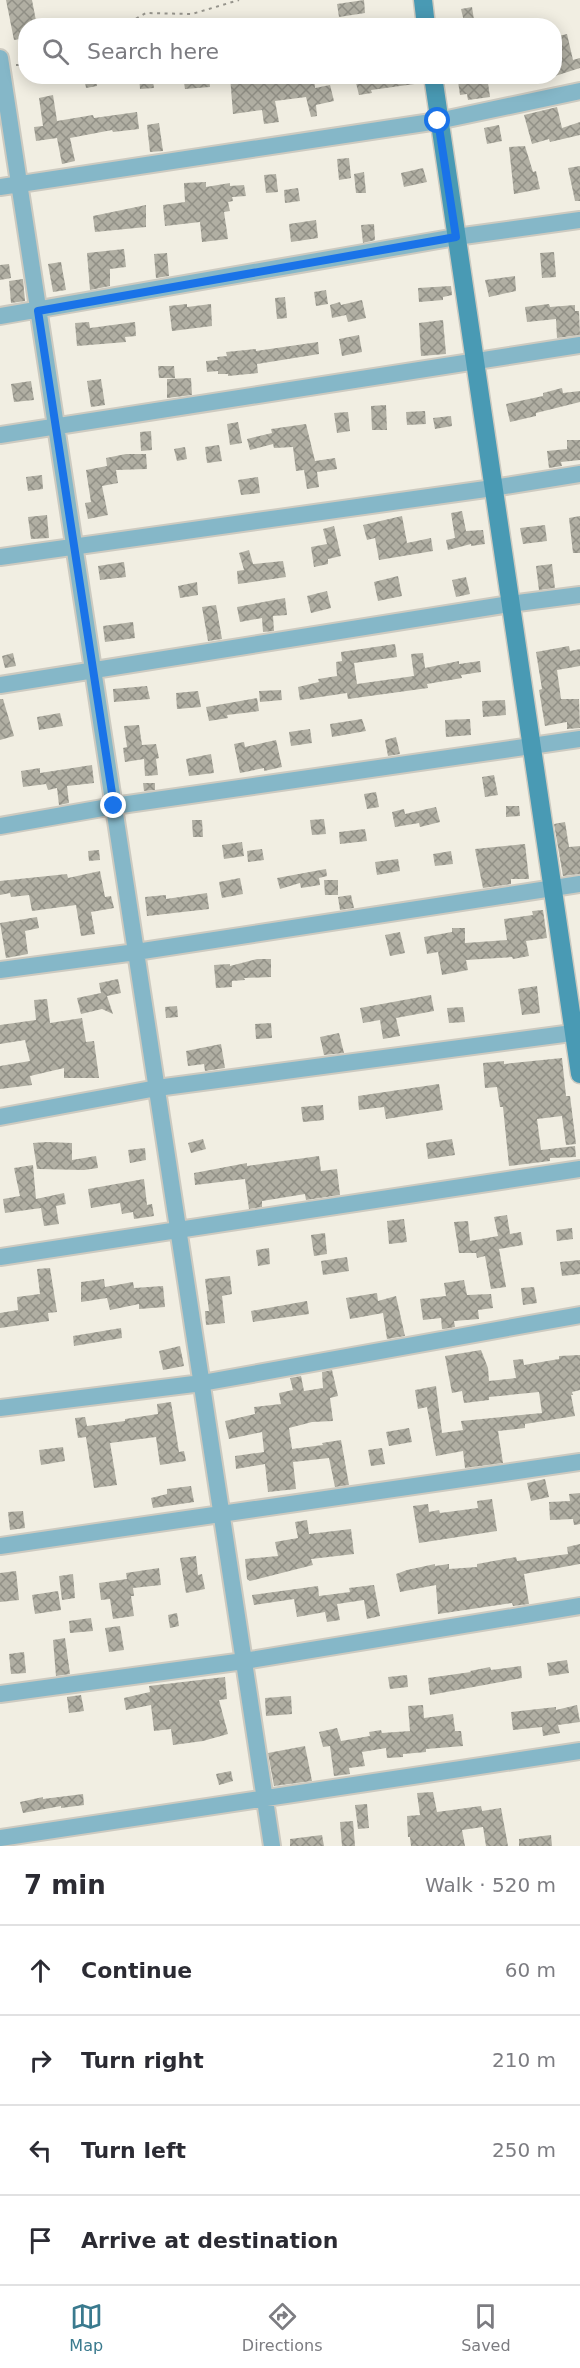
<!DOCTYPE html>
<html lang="en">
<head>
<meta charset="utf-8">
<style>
  body { margin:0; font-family:"DejaVu Sans",sans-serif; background:#f2f2f3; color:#2b2b33 }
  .stop { position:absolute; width:18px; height:18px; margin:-14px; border:4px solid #1a73e8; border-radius:50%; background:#fff }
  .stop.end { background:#1a73e8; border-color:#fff; box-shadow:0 2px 6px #0008 }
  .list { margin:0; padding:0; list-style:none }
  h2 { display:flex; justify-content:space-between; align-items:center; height:78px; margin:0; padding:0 24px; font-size:26px }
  h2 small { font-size:20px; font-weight:400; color:#7c7c81 }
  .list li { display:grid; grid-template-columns:39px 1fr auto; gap:18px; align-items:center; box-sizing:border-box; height:90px; padding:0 24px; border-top:2px solid #e1e1e2 }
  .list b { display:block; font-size:22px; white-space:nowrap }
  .list em { font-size:20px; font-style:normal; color:#7c7c81 }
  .icon { flex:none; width:33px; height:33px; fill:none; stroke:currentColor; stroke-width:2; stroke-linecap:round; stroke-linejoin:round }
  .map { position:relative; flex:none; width:580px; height:1846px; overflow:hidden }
  .search { position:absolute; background:#fff; box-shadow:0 3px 15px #0003; left:18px; right:18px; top:18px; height:66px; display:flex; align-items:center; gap:15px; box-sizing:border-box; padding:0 21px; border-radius:24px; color:#7c7c81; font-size:22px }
  .sheet { height:438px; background:#fff }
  nav { display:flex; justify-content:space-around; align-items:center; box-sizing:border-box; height:84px; border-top:2px solid #e1e1e2; background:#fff; font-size:16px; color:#7c7c81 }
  nav a { display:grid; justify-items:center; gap:3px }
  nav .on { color:#3a7a8e }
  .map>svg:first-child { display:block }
</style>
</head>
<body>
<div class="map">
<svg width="580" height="1846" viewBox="0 0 580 1846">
  <defs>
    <pattern id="building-cross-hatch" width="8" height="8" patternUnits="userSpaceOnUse" patternTransform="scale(1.5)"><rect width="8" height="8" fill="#b1afa3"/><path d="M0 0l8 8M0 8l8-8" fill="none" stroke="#919086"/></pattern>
  </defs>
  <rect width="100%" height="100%" fill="#f1eee2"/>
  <path fill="url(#building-cross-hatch)" d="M6,0h26l5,26h-11v12l-12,2z
    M364,0l1,13 -26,4 -2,-13z
    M472,7l3,19h-10l-4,-17z
    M567,34l6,26 7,-2v10l-25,8v-39z
    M84,76h11l2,10 -11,2z
    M139,76h13l2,12 -14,1z
    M183,76h26l1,11 -25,2z
    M230,76h84l1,12 15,-3 4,16 -18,4 1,11 -6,1 -5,-20 -31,4 4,21 -15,2 -2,-14 -29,4z
    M386,76h35l1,7 -51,7 1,3 -13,2 -3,-12z
    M464,76h23l3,21 -22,3 -1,-6 -7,1 -2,-14 6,-1z
    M53,95l4,26 36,-6 1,3 43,-6 2,17 -26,3 -1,-2 -42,8 5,23 -13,3 -5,-26 -21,3 -2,-14 9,-1 -4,-28z
    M557,107l5,21 18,-6v13l-30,7 -1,-3 -17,5 -8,-29z
    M159,123l4,28 -13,1 -3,-27z
    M499,125l3,16 -15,3 -3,-16z
    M525,146l8,26 3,-1 4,18 -26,5 -5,-47z
    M349,158l2,20 -12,2 -2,-21z
    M580,166v35h-5l-7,-33z
    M423,168l4,14 -23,5 -3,-14z
    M364,172l2,21h-10l-2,-19z
    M276,174l2,18 -12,1 -2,-18z
    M206,182v5l24,-4v3l14,-1 2,11 -14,1 1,4 -5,1 2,9 -6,1 4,27 -26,3 -2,-20 -35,4 -2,-21 22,-3 -1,-19z
    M298,188l2,13 -15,2 -1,-13z
    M146,205v22l-51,5 -2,-16z
    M316,220l2,18 -27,4 -2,-18z
    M374,224l1,16 -12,3 -2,-18z
    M124,249l2,18 -16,2v17l-20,4 -3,-37z
    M554,252l2,25 -14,1 -2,-25z
    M167,253l2,23 -13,2 -2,-24z
    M61,262l5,28 -13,2 -5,-28z
    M9,264l2,14 -11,2v-15z
    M515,276l1,15 -27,6 -4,-17z
    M23,279l2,22 -14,2 -2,-22z
    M451,286l1,9 -9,2v3l-24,2 -1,-14z
    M326,290l2,14 -12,2 -2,-14z
    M285,297l2,21 -10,1 -2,-21z
    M362,300l4,18 -18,4 -2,-7 -14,3 -2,-13 10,-3 1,3z
    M187,304v3l24,-3 1,22 -40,5 -3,-25z
    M549,304l1,3 25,-2v6h4l1,24 -23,3 -1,-19 -29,3 -2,-15z
    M443,320l3,34 -25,2 -2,-33z
    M89,322l1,6 45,-6 1,14 -11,1 1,5 -49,4 -2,-23z
    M359,335l3,17 -20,4 -3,-17z
    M318,342l1,12 -62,10 1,9 -30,3v-2h-10v-3l-11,1 -1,-11 12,-1 -1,-3 10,-1 -1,-4 30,-3v2z
    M158,366h16l1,12h-16z
    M191,378l1,17 -25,3v-19z
    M101,379l4,26 -14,2 -4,-26z
    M31,381l3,19 -20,2 -3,-18z
    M562,388l1,5 17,-2v11l-44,11v3l-26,6 -4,-18 37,-8v-3z
    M386,405l1,25h-15l-1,-24z
    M425,411l1,13 -19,1 -1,-13z
    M348,412l2,19 -13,2 -3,-20z
    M451,416l1,10 -17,3 -2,-11z
    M238,422l4,21 -12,2 -3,-21z
    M306,424l9,37 20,-3 2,11 -20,3 2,15 -12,2 -3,-19 -8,1 -3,-24 -19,1 -1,-4 -23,6 -3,-11 25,-6 -1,-4z
    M151,431l1,19 -11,1 -1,-19z
    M567,440h13v20l-19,2 1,4 -13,2 -2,-17 20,-2z
    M219,445l3,16 -15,2 -2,-16z
    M185,447l2,12 -10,2 -3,-12z
    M126,454h20l1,15 -31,1 2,13 -16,3 6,29 -20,4 -3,-16 6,-1 -5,-32 21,-4 -1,-8z
    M42,475l1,14 -15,2 -2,-14z
    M258,477l2,16 -19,2 -3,-15z
    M462,511l4,20 17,-1 2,14 -14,2v-2l-23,6 -2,-10 9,-2 -4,-25z
    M47,515l2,23 -18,1 -3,-22z
    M402,516l5,27 24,-5 2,13 -54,9 -4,-22 -8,2 -4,-15z
    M580,516v37h-7l-4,-35z
    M545,525l2,16 -24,3 -3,-16z
    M334,526l7,30 -13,3v5l-14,3 -3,-20 16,-3 -4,-15z
    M249,550l4,14 30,-3 3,16 -48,7 -1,-13 7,-1 -5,-17z
    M124,562l2,15 -26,3 -2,-14z
    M552,564l3,24 -16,2 -3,-24z
    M398,576l4,20 -24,5 -4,-19z
    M466,577l4,17 -14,3 -4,-17z
    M197,582l1,13 -18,3 -2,-12z
    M327,591l4,17 -20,5 -4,-17z
    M285,598l2,17 -14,1 1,15 -11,1 -1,-14 -22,4 -3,-15z
    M216,605l6,34 -14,2 -6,-34z
    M133,622l2,16 -30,4 -2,-16z
    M395,644l2,13 -43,6 3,21 57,-8 -3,-22 12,-1 2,15 34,-7v3l21,-3 1,11 -20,3 1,3 -35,6 1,4 -80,11 -1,-6 -47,7 -2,-13 21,-5 -1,-3 19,-3 -1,-14 6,-1 -1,-9z
    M569,646l1,5 10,-2v17l-23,4 4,29h18l1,29 -13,1v-7l-22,4 -6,-36 3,-1 -6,-37z
    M13,653l3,13 -11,2 -3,-12z
    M147,686l3,13 -36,3 -1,-13z
    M281,690l1,10 -22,2 -1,-11z
    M198,691l3,16 -24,2 -1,-16z
    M257,698l2,13 -32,4 1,3 -19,3 -3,-14z
    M0,699h3l11,37 -14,4z
    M505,700l1,15 -23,2 -1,-16z
    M60,713l3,13 -24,4 -2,-13z
    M362,719l4,12 -34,6 -2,-13z
    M470,719l1,16 -25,2 -1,-17z
    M139,725l3,20 14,-1 3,14 -3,1 2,16 -13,1 -1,-17 -19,3 -2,-14 4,-1 -3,-21z
    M310,729l2,14 -21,3 -2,-14z
    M396,737l4,17 -12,2 -3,-16z
    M276,740l6,27 -18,4v-3l-24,5 -6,-29 10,-2 1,5z
    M211,754l3,19 -25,3 -3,-17z
    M92,765l2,18 -27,3 2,17 -10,2 -2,-17 -9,2 -2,-6 -23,3 -2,-16 19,-3v5z
    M494,775l4,20 -13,2 -3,-20z
    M143,783h12v7l-11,1z
    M376,792l3,15 -12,2 -3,-15z
    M506,806h13l1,10 -14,1z
    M436,807l4,15 -20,5 -1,-4 -24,4 -3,-15 12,-3 1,5z
    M324,819l2,15 -14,1 -2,-15z
    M192,820h10l1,17h-10z
    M565,822l4,25 11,-1v28l-17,2 -9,-52z
    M365,829l2,12 -27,3 -1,-12z
    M242,842l2,14 -20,3 -2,-14z
    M525,844l4,35h-18v5l-28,4 -8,-39z
    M262,849l2,11 -16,2 -1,-11z
    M99,850l1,10 -11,1 -1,-10z
    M451,851l2,13 -18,2 -2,-12z
    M398,859l2,12 -23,4 -2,-13z
    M326,869l1,7 -8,2 1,7 -19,3 -1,-5 -20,6 -3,-11z
    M100,871l5,26 6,-1 3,12 -23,4 4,22 -14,2 -5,-31 -44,6 -3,-16 -18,2 -1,-4 -10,2v-14l67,-7 1,4z
    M240,878l3,16 -21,4 -3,-16z
    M324,880h14v15h-13z
    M207,893l2,16 -62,7 -2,-19 21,-2v4z
    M351,895l3,13 -14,2 -2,-13z
    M543,910l4,28 -21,3 3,15 -16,3 -1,-2 -46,3 2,10 -26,5 -4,-23 -11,2 -3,-17 28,-5v-4h13v15l42,-3 -3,-21 29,-4 -1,-4z
    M37,917l2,11 -14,3 3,23 -22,4 -6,-35z
    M400,932l5,21 -15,3 -5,-21z
    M257,959h14v18l-27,1 1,2 -13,1v6l-16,1 -2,-23 16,-1v2z
    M118,979l3,14 -14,3 6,18 -11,-5 -21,5 -4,-16 24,-5 -2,-10z
    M537,986l3,27 -18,2 -4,-26z
    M431,995l3,16 -38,7 4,18 -17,3 -3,-19 -17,3 -3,-15z
    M47,999l3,24 32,-5 4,24 8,-1 5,37h-35v-10l-34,8 2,9 -32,4v-23l30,-5 -5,-21 -25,4v-19l36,-5 -2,-20z
    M177,1006l1,11 -12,1 -1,-11z
    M463,1007l2,15 -16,1 -2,-15z
    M271,1023l1,15 -16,1 -1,-15z
    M339,1033l5,20 -20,2 -4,-18z
    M221,1044l4,24 -20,3 -1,-7 -16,2 -2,-15z
    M562,1058l4,38h4l6,48 -10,1 -4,-29 -25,3 4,31 34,-4 1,11 -26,1v3l-41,5 -6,-59h-3l-3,-20 -12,1 -2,-25 21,-2v3z
    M439,1084l4,26 -57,9 -2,-12 -25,3 -1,-14z
    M323,1105l1,15 -21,2 -2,-15z
    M203,1139l3,10 -15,4 -3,-10z
    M452,1139l3,16 -27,4 -2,-16z
    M47,1142l25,1v17l24,-4 2,12 -14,2 -47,-1 -4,-26z
    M145,1148l1,12 -16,3 -2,-13z
    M319,1156l2,15 16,-2 3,26 -34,5 -1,-6 -43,7v6l-13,2 -4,-30 -50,6 -1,-12 53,-10v3z
    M33,1165l3,34 28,-6 2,11 -10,2 3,18 -15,2 -3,-18 -36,5 -2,-14 17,-3 -6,-28z
    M144,1179l3,26 5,-1 2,12 -20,3 -1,-7 -11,2 -2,-11 -29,5 -3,-19z
    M507,1215l3,19 11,-2 2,13 -24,4 7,38 -15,2 -6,-33 -8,2 -1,-5h-17l-5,-31 14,-1 2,20 28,-5 -4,-19z
    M404,1219l3,23 -18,2 -2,-23z
    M572,1228l1,11 -16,2 -1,-11z
    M325,1233l2,21 -13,2 -3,-21z
    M269,1248l1,16 -12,2 -2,-16z
    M347,1257l2,14 -26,4 -2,-14z
    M580,1260v14l-18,2 -2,-14z
    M50,1268l7,44 -9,1 1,8 -49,7v-15l18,-3 -1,-13 23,-3 -3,-25z
    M230,1276l2,18 -10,2 3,27 -19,2 -1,-14h4l-4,-32z
    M104,1279l1,8 28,-5 1,6 29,-2 2,21 -26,2v-5l-29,6 -3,-12 -26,4v-20z
    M464,1280l3,15 24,-1 2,14 -15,2 1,9 -25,2 1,6 -11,2h-2l-1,-11 -18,2 -3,-21 26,-3 -2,-13z
    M534,1287l3,16 -14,2 -2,-17z
    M377,1293l1,8 18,-5 9,40 -18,3 -4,-26 -33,6 -4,-21z
    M307,1301l2,13 -56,8 -2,-11z
    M121,1328l1,10 -48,8 -1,-10z
    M180,1346l4,20 -21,4 -4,-19z
    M481,1350l7,18 1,13 27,-3 -3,-18 10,-1 1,6 35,-6v-3l21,-1v35l-8,2 1,3h-2l4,21 -50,8v4l-27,3 5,32 -38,5 -2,-17 -27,5 -9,-49 -9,2 -3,-19 21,-4 6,47 21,-3 -2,-9 81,-8 -3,-21 -50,5v3l-25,3 -2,-12 -10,2 -7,-37z
    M332,1370l6,26 -8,2 3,23 -21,1 -23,6 3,21 31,-4 -1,-2 19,-3 8,45 -14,2 -6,-29 -36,4 3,27 -28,3 -3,-28 -29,5 -1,-13 29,-4 -2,-20 -33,7 -4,-18 30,-7 -1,-7 27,-3 -2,-11 14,-3 -3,-12 11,-2 3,15 19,-3 -1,-16z
    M171,1402l8,50 5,-1 2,10 -26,4 -4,-28 -46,6 7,42 -23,3 -8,-51 -8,1 -3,-20 10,-1 2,9 38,-5v-2l33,-5 -1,-10z
    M409,1428l3,14 -23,4 -3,-14z
    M63,1447l2,14 -24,4 -2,-15z
    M382,1448l3,16 -14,2 -3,-16z
    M545,1479l4,18 -18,4 -4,-18z
    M191,1486l3,16 -41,6 -2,-10 16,-4v-5z
    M580,1493v31l-6,1 -1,-6 -23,1 -1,-18 21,-1 -1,-7z
    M492,1499l5,32 -78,12 -6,-37 15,-2 1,8 10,-2 1,3 38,-5 -1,-7z
    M23,1511l2,17 -15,2 -2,-18z
    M307,1520l2,14 42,-5 3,25 -43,5 2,6 -63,16 -3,-2 -2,-20 33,-3 -3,-14 23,-4 -3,-16z
    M580,1544v20l-56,10 5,30 -16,2 -1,-3 -74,11 -2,-29 -36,7 -4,-18 11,-4 28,-6v2l14,-2v5l28,-2v-3l39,-7 1,4 51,-7 -1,-7z
    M196,1556l2,19 4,-1 3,15 -19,4 -6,-35z
    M159,1568l2,17 -28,3 1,8h-3l3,20 -21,3 -3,-20 -9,1 -2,-17 28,-4 -1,-6z
    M16,1571l3,29 -19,2v-29z
    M73,1574l2,24 -13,2 -3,-24z
    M374,1585l6,31 -13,3 -3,-19 -27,4 3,16 -13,2 -2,-10 -28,5 -3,-18 -40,6 -2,-10 66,-9 1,10 31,-4 -1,-4z
    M58,1591l3,19 -26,4 -3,-19z
    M177,1613l2,13 -9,2 -2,-13z
    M91,1618l2,13 -23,2 -1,-12z
    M120,1626l4,24 -15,2 -4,-24z
    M65,1638l5,36 -14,2 -3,-36z
    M24,1652l2,21 -15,1 -2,-20z
    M567,1660l2,13 -20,3 -2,-13z
    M521,1666l1,12 -92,17 -2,-17 43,-6 -1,-1 20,-4 1,3z
    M407,1675l1,12 -18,2 -2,-12z
    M225,1677l2,22 -8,1 9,34 -25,7 -30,4 -2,-16 -17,2 -3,-26 -25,5 -2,-12 26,-6 -1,-6z
    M81,1695l3,16 -15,2 -2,-16z
    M291,1696l1,18 -26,2 -1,-18z
    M423,1705l1,13 29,-4 2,17h6l2,15 -37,3v3l-23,2v3l-16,1 -1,-10 -24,4 3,14 -16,2 1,6 -16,2 -4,-30 -7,1 -4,-15 18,-4 4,13 29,-5 -1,-4 12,-2 1,3 28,-2 -2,-25z
    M577,1705l3,17 -22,3 2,8 -17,3 -1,-9 -29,3 -2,-18 45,-5v3z
    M305,1746l7,35 -38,5 -6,-33z
    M231,1771l2,10 -14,4 -3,-11z
    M433,1792l4,20 44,-6 1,5 19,-3 7,38h-22l-3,-19 -21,3 3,16h-54l-1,-9h-2l-1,-21 13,-1 -3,-22z
    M83,1794l1,11 -23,3v-2l-38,7 -3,-11 23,-5v2z
    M367,1804l2,24 -11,1 -3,-24z
    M353,1821l2,25h-13l-2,-24z
    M322,1835l2,11h-34v-7z
    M551,1835l1,11h-33v-7z"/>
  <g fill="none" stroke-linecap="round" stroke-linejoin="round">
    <g stroke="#cdcac0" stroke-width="20">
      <path id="street" d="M0,58l272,1788
        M0,187l438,-66 142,-30
        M0,316l456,-79 124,-17
        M0,435l580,-90
        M0,557l493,-69 87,-14
        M0,685l510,-81 70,-9
        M0,826l114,-20 466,-67
        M0,970l136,-18 444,-68
        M0,1117l157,-29 423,-56
        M0,1257l580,-88
        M0,1408l202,-25 378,-68
        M0,1546l580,-84
        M0,1694l244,-33 336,-55
        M0,1838l580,-87"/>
    </g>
    <g stroke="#cdcac0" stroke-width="21">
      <path id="secondary" d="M423,0l3,26
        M433,76l147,998"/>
    </g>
    <path stroke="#96948c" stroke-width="2" stroke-dasharray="3 4.5" stroke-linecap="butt" d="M123,26l23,-13 46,1 47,-14
      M16,65h10"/>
    <use href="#street" stroke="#85b7c8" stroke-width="16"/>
    <use href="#secondary" stroke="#499ab4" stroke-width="18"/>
  </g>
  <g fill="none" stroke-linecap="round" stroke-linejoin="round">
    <path stroke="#1a73e8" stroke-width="8" d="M114,806l-76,-495 418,-74 -18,-116"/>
  </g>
</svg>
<div class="stop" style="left:438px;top:121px"></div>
<div class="stop end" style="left:114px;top:806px"></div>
<div class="search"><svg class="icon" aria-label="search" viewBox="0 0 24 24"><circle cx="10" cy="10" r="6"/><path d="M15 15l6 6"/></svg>Search here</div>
</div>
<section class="sheet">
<h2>7 min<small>Walk · 520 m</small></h2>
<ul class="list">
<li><svg class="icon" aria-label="ahead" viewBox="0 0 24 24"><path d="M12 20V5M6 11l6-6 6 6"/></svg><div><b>Continue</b></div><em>60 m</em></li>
<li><svg class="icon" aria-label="right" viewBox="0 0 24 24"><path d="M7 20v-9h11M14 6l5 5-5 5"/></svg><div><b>Turn right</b></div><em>210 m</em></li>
<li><svg class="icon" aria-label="left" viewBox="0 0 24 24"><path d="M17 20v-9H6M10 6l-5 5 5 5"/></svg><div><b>Turn left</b></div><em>250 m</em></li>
<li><svg class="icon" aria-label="arrive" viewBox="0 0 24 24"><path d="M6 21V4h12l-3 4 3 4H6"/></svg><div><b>Arrive at destination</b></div></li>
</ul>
</section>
<nav>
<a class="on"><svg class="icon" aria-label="map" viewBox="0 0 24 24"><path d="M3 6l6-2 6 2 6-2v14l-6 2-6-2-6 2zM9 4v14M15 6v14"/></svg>Map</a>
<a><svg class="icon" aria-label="directions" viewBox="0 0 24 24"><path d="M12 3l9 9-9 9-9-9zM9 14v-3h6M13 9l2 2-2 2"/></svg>Directions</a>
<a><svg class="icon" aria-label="saved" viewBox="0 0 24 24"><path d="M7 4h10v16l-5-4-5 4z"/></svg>Saved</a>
</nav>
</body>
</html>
